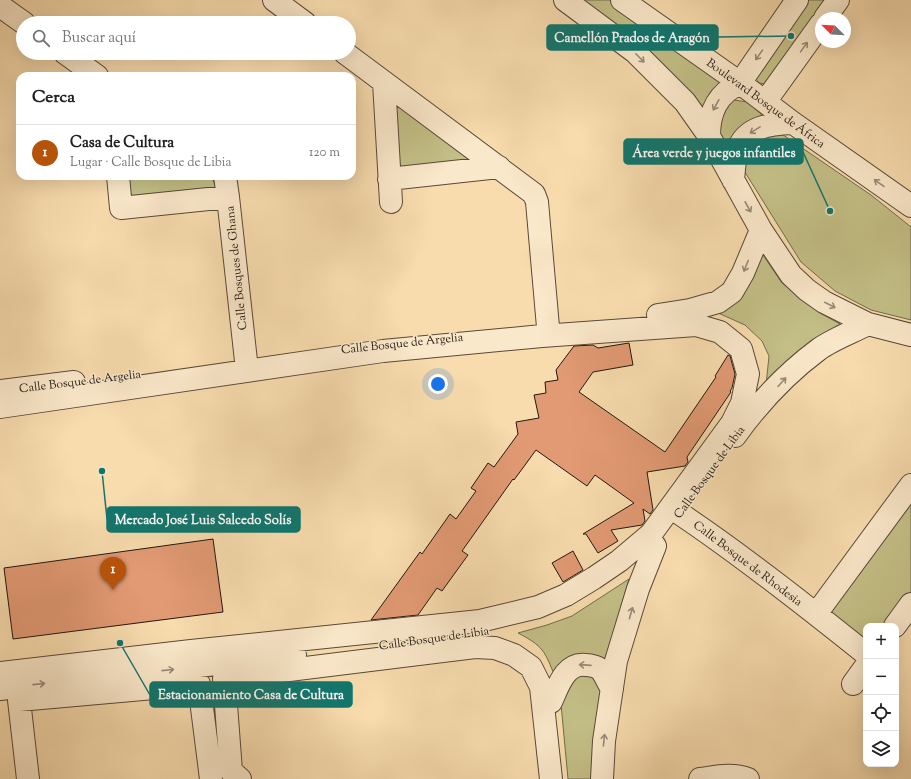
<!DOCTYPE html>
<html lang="es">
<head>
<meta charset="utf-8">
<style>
  body { margin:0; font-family:"Sorts Mill Goudy",serif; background:#f2f2f2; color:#202124 }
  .controls { position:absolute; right:12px; bottom:12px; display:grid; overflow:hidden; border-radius:8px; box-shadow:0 4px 16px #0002 }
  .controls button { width:36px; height:36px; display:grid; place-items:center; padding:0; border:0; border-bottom:1px solid #e0e0e0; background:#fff; color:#202124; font:20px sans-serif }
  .compass { position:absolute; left:815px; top:12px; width:36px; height:36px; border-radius:50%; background:#fff; box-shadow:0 4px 16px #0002; rotate:294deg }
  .you { position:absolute; left:438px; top:384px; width:14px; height:14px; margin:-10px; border:3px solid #fff; border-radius:50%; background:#1a73e8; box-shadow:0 0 0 6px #1a73e833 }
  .badge { display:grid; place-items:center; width:26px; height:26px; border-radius:50%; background:#b45309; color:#fff; font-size:13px; font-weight:700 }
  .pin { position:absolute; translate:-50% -33px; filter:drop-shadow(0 1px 2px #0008) }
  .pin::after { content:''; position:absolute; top:21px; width:14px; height:12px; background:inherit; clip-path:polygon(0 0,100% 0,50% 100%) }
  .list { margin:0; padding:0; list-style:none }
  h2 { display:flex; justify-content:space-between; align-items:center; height:52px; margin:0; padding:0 16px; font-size:17px }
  h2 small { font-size:13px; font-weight:400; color:#757577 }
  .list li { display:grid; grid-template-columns:26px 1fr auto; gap:12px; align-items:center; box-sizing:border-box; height:56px; padding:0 16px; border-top:1px solid #e0e0e0 }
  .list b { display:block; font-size:15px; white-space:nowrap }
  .list p { margin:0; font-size:13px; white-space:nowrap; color:#757577 }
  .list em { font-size:13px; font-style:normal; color:#757577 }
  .icon { flex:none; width:22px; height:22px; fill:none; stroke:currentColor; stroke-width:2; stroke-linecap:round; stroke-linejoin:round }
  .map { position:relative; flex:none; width:911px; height:779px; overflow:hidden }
  .search { position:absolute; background:#fff; box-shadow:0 4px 16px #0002; left:16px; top:16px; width:340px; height:44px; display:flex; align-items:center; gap:10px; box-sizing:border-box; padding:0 14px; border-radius:22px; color:#757577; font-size:15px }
  .panel { position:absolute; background:#fff; box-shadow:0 4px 16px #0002; left:16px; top:72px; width:340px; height:108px; border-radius:12px }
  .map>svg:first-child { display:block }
</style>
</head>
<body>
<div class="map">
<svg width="911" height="779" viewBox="0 0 911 779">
  <rect width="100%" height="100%" fill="#f8dcae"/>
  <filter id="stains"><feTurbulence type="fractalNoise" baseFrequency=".005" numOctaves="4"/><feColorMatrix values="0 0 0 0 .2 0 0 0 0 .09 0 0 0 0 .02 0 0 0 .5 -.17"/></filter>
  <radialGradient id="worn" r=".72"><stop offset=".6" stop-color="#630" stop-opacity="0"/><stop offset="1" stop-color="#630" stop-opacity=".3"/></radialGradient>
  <path fill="#c3bf86" stroke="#726c4c" d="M583,0h35l109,87 -24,27z
    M806,0h20l-60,84 -7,-1 -4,-5z
    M394,98l85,65 -83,6z
    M734,100l14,2 15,14 -37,38 -10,-18 9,-28z
    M773,128l98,67 40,32v93l-40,-10 -36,-19 -34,-29 -63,-101 15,-21z
    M125,176h86l6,13 -89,10z
    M763,255l19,28 38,30 20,11 -28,16 -30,26 -16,19 3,-29 -7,-15 -17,-16 -29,-13 37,-37z
    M911,498v95l-23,33h-22v13h-3l-36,-28z
    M629,579l-24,83 -50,15c-10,-26 -12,-31 -37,-44l29,-8 25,-9z
    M588,674l10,5 4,11 -5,89h-29l-7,-75 14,-29z"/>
  <path fill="#e29a74" stroke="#221812" d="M629,343l4,22 -40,7 -14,20 86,60 51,-75 -1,-1 13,-21 2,1 5,18 -3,14 -2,3 1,1 -44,65 1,5 -3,4 -38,6 6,38 -3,4 -7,-5 2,12 -3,4 -31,5 7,11 -20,12 -12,-19h-3l51,-31 -39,-28 -8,11 -51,-36 -22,30 -1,-1 -51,72 6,4 -26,36 -5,-3 -19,27 -47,5 49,-68 2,2 28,-40 6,5 20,-28 -5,-3 17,-25 6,4 24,-33 -2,-12 23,-4 -5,-23 12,-2 -1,-11 13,-2 -2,-10 18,-24 19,-1 5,3z
    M213,539l10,73 -210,27 -9,-71z
    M573,551l10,19 -20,12 -11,-19z"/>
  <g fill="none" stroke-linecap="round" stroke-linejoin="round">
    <g stroke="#584939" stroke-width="24">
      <path id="minor" d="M274,0l31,23
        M565,0l70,52 50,50 24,34 52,94 30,45 16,15 17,12 44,22 43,11
        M622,0l118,83 53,40 118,83
        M0,6l24,17
        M825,18l13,-18
        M65,53l32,23
        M345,53l189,141 3,8 11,125
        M384,82l7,120
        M765,102l56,-78
        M709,136c0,-24 8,-42 31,-53l57,-83
        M118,176l3,32 107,-11
        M225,176l3,21 18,164
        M389,179l110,-12
        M733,180c1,-9 1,-19 4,-28 8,-26 33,-28 56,-29
        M658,315l32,-5 28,-8 14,-10 11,-19 18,-43
        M0,391l74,-9
        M0,407l383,-56 159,-15 154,-11 24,7 21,17 7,25 -6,29 -10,20 -81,111 -32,27 -25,17 -28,17 -28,12 -58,14 -289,30 -191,22
        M735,436c23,-32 52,-63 83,-86 13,-10 35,-18 50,-26
        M679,513c64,43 126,92 187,141
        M816,614l95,-129
        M895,626l16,-22
        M853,684l13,-18
        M0,689l295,-34
        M551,702c7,-15 14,-40 35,-37 5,0 12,2 15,5 4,5 7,13 11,19
        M28,779l-9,-79 180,-16 12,95
        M240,779l-9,-8 -7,-93 251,-31 20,1 19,7 17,12 10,20 10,92
        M602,779l2,-38 12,-80 22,-72 17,-43
        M700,779c16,-2 32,-6 48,0"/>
    </g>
    <use href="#minor" stroke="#fae8ca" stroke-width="22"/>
  </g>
  <defs><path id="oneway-shaft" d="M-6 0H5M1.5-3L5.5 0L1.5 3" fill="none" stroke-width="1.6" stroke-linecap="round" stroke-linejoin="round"/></defs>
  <g stroke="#998a77">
    <use href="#oneway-shaft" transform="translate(804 47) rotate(-55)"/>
    <use href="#oneway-shaft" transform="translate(759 55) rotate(125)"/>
    <use href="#oneway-shaft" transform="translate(640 58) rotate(45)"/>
    <use href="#oneway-shaft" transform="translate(716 105) rotate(119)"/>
    <use href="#oneway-shaft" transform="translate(755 130) rotate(148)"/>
    <use href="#oneway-shaft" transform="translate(879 183) rotate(-145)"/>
    <use href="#oneway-shaft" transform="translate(748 207) rotate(61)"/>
    <use href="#oneway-shaft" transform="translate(746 266) rotate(112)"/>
    <use href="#oneway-shaft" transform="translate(830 305) rotate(27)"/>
    <use href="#oneway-shaft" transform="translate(782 382) rotate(-48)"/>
    <use href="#oneway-shaft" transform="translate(631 613) rotate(-74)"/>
    <use href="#oneway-shaft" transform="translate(585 665) rotate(-176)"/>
    <use href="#oneway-shaft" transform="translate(168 670) rotate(-6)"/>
    <use href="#oneway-shaft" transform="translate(39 684) rotate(-6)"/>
    <use href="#oneway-shaft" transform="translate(604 740) rotate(-84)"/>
  </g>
  <g text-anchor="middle" stroke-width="3" stroke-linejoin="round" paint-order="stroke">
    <g font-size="12" fill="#221812" stroke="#fae8ca">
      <text transform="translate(766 103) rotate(36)" y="4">Boulevard Bosque de África</text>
      <text transform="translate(236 268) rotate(-96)" y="4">Calle Bosques de Ghana</text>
      <text transform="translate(402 343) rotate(-6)" y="4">Calle Bosque de Argelia</text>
      <text transform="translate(80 381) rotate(-7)" y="4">Calle Bosque de Argelia</text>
      <text transform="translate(709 472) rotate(-54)" y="4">Calle Bosque de Libia</text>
      <text transform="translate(748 563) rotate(37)" y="4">Calle Bosque de Rhodesia</text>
      <text transform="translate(434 638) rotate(-8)" y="4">Calle Bosque de Libia</text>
    </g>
  </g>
  <path fill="none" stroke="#0f766e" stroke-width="1.5" d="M791 36L718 37M830 211L803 152M102 471L107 519M120 643L150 695"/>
  <g fill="#0f766e" stroke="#fae8ca" stroke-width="1.5">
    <circle cx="791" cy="36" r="4"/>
    <circle cx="830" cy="211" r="4"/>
    <circle cx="102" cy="471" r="4"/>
    <circle cx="120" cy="643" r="4"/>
  </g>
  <g fill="#0f766e" stroke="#0f766e" stroke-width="1.5">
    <rect x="547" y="25" width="171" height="25" rx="4"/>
    <rect x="624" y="139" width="179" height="25" rx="4"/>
    <rect x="107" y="507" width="193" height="25" rx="4"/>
    <rect x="150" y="682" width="202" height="25" rx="4"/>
  </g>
  <g font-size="13" text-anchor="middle" font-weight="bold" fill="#fff">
    <text x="632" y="42">Camellón Prados de Aragón</text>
    <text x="714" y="157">Área verde y juegos infantiles</text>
    <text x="203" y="524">Mercado José Luis Salcedo Solís</text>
    <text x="251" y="699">Estacionamiento Casa de Cultura</text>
  </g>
  <rect width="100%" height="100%" filter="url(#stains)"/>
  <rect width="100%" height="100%" fill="url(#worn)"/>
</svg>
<div class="controls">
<button>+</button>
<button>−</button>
<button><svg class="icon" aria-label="locate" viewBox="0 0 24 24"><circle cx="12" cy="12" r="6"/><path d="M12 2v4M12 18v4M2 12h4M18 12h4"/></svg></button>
<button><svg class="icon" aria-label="layers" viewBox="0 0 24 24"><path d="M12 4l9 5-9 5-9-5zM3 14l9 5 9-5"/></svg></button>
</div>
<svg class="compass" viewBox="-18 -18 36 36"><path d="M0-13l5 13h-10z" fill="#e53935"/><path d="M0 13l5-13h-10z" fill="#757577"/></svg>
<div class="you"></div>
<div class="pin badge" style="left:113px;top:590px">1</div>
<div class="search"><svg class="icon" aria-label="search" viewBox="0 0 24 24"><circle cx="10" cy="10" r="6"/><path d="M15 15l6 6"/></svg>Buscar aquí</div>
<section class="panel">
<h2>Cerca<small></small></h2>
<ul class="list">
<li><span class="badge">1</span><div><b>Casa de Cultura</b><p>Lugar · Calle Bosque de Libia</p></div><em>120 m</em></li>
</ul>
</section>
</div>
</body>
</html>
